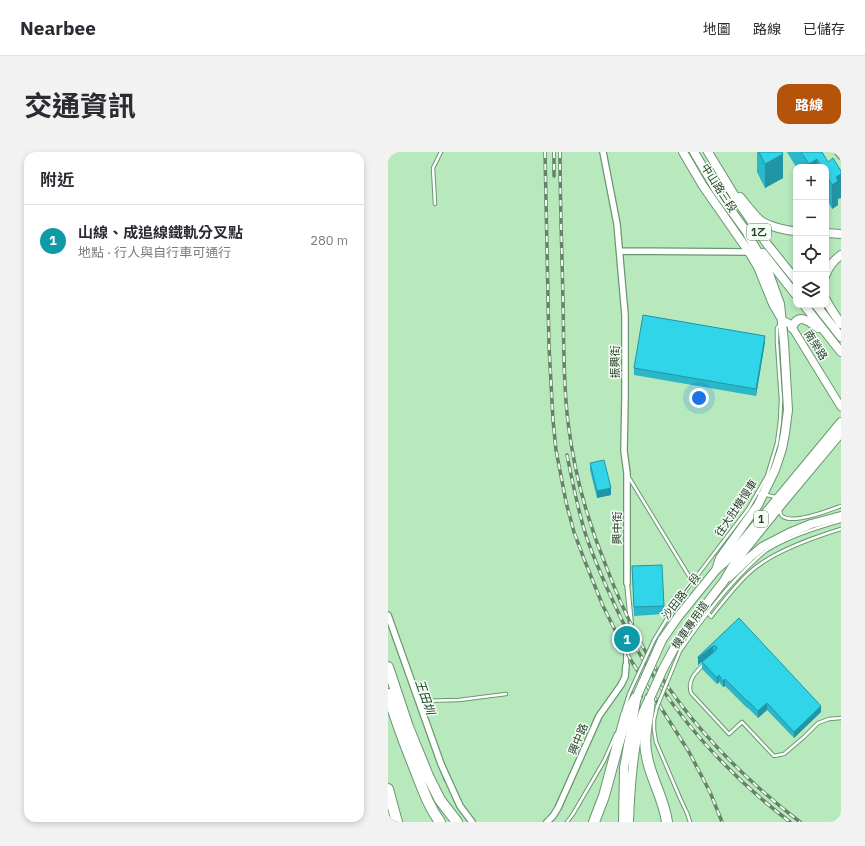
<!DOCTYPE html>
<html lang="zh-TW">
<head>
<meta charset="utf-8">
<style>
  body { margin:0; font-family:"IBM Plex Sans","Noto Sans TC",sans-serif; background:#f2f2f3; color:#2b2b33 }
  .controls { position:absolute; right:12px; top:12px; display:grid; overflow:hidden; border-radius:8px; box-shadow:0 2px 6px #0003 }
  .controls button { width:36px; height:36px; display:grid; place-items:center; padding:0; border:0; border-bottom:1px solid #e1e1e2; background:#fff; color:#2b2b33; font:20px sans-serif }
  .you { position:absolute; left:311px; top:246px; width:14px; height:14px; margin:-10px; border:3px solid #fff; border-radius:50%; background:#1a73e8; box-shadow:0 0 0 6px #1a73e833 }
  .badge { display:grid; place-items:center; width:26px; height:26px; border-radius:50%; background:#b45309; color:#fff; font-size:13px; font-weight:700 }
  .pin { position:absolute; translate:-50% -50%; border:2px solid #fff; box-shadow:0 1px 4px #0006 }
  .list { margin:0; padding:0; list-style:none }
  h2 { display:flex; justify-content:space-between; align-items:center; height:52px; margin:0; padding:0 16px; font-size:17px }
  h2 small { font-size:13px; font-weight:400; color:#7c7c81 }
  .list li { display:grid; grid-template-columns:26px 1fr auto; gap:12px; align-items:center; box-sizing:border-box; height:72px; padding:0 16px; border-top:1px solid #e1e1e2 }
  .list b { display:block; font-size:15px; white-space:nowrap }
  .list p { margin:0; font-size:13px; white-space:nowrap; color:#7c7c81 }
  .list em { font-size:13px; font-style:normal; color:#7c7c81 }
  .icon { flex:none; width:22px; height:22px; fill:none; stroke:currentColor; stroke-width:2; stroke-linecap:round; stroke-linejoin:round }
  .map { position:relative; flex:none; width:453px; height:670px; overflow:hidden; border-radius:12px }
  header { display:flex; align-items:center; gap:24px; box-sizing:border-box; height:56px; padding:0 20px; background:#fff; border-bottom:1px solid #e1e1e2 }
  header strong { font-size:19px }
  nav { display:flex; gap:22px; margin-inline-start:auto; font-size:14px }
  .intro { display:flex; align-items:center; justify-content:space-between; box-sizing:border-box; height:96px; padding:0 24px }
  h1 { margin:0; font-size:28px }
  .button { padding:10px 18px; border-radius:12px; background:#b45309; color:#fff; font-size:14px; font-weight:700 }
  main { display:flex; gap:24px; padding:0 24px }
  aside { flex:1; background:#fff; border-radius:12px; box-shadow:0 2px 6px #0003 }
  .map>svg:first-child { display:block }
</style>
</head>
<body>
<header>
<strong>Nearbee</strong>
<nav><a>地圖</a><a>路線</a><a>已儲存</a></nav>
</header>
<div class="intro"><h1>交通資訊</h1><a class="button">路線</a></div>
<main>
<aside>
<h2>附近<small></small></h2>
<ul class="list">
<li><span class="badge" style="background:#0f9aa8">1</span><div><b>山線、成追線鐵軌分叉點</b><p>地點 · 行人與自行車可通行</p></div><em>280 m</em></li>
</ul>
</aside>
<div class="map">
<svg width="453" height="670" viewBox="0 0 453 670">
  <rect width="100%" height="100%" fill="#b8e9bd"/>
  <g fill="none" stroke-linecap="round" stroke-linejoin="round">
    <path stroke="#62a26b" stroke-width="2" d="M53,618l4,11"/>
    <g stroke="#69976f" stroke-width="4.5">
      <path id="service" d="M47,52l-2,-36 8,-16
        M438,131l2,-7
        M240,324l61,100
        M369,341l6,1 12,3 1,-1
        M392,358c0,2 1,5 2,6 10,9 48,-6 59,-10
        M321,462l2,3c12,-15 24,-31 38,-44 22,-21 63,-35 92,-44
        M266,488l17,-28 6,-10 71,-93 19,-33 10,-33 3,-22 1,-21 -4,-58v-14l3,-4
        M292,499c20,-29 41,-58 67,-83 6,-6 13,-13 20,-18 23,-14 48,-22 74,-29
        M316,512c-8,8 -17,16 -13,29l38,41 13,-12 32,34 10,-2 20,-17 14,-14 11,-4 12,-1
        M31,549l40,-1 47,-6
        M269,555l-3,13v10l2,12 24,56 7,15 3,9
        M236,558l5,-16
        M179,670l6,-8 31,-53 12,-27"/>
    </g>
    <g stroke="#69976f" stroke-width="6">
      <path id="pedestrian" d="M238,513v-21l5,-20 -4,-41"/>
    </g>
    <g stroke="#69976f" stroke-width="8">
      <path id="minor" d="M215,0l14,72 8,91v83l-1,53 3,22v110
        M450,0l3,4
        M232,99l129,1
        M0,463l53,149 19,42 12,16
        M159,670l6,-6 5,-8 41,-92 22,-31 4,-8 1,-12"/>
    </g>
    <g stroke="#69976f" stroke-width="9">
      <path id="tertiary" d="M394,168l8,4 51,83"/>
    </g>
    <g stroke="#69976f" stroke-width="10">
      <path id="primary" d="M295,0l20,34 46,66 9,15 15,37 7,12
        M306,0l23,39 34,47
        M320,0l31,51 28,41 29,36
        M352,45c6,7 13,17 20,23 7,6 27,11 36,11
        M438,81l15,1
        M375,101l33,42
        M438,122c3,-8 8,-14 15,-19
        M438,148l5,9 10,15
        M416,153l37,47
        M428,153l25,32
        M404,176c6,-16 17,-7 26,0
        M328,418l4,-12 38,-53 17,-35 7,-21 3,-16 3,-23 -4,-68 -4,-38 -13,-36 -19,-33
        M341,425l21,-20 12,-10 27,-14 22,-9 30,-8
        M274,488l16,-23 38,-47 9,-8 116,-140
        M289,491l13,-18 34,-44 11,-19 45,-56 61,-73
        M235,670l1,-54 12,-67
        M241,670c1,-30 3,-60 9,-90 2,-12 5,-23 11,-32"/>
    </g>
    <g stroke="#69976f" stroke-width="12">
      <path id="motorway" d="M0,515l20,60 20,49 12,24 17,22
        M0,542c8,27 18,53 28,78 7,18 13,35 24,50
        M262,546c-1,20 -8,39 -3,59 4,22 17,42 20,65
        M0,637l9,33
        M206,670l10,-26 22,-81 11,-19"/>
    </g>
    <use href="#service" stroke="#fff" stroke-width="2.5"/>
    <use href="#pedestrian" stroke="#fff" stroke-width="4"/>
    <use href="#minor" stroke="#fff" stroke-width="5.5"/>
    <use href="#tertiary" stroke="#fff" stroke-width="7"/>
    <use href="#primary" stroke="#fff" stroke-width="8"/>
    <use href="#motorway" stroke="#fff" stroke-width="10"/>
    <g stroke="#648468" stroke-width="3.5">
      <path id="rail" d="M157,0l4,194 4,74 3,30 10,52 8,30 10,27 19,47 13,26 16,30 57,90 21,40 12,30
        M166,0v24
        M172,0c0,50 2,100 3,150 1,40 0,80 5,120 6,50 19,98 38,144 9,24 20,49 32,72 39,73 97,134 162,184
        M179,303c5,25 10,50 17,74 6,21 15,40 23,59 9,20 18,39 28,58 39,69 92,128 155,176"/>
    </g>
    <use href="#rail" stroke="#f4fef5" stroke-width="2" stroke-dasharray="6" stroke-linecap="butt"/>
    <g stroke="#69976f" stroke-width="4.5" stroke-linecap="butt">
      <path id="service-bridge" d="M241,542l25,-54
        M269,555l23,-56"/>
    </g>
    <g stroke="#69976f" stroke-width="10" stroke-linecap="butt">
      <path id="primary-bridge" d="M249,544l25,-56
        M262,546l13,-29 14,-26"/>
    </g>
    <use href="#service-bridge" stroke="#fff" stroke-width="2.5"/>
    <use href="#primary-bridge" stroke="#fff" stroke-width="8"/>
  </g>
  <path fill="#29b7c9" d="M369,0h25l1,26 -18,10 -8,-16z
    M399,0h35l16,47v6l-6,4 -6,-11v-31h-30z
    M377,190l-9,54 -122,-21v-7z
    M202,311l21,32 -14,3 -7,-28z
    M244,414l32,40v8l-30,2z
    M351,466l82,94 -27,26 -27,-28 -9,8 -9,-9 -3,-2 -21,-21 -2,1 -4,-5 -2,2 -15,-15v-7l11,-9 -15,12v-8z"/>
  <path fill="#2295a4" d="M395,2v24l-18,10v-24z
    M429,7v8h-8v-3z
    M453,22v24l-3,1v6l-6,4v-24l4,-8z
    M377,184v6l-9,54v-7z
    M223,336v7l-14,3v-7z
    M325,494v7l-15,12v-7z
    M331,523v7l-2,2v-6z
    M337,527v7l-2,1v-6z
    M379,551v7l-9,8v-7z
    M433,554v6l-27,26v-6z"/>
  <path fill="#30d5ea" stroke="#2295a4" d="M371,0h23l1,2 -18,10z
    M413,0h21l6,10 5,-4 8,13v3l-5,3 2,4 -6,4 -6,-11v-7h-4l-5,-8 -8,5z
    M255,163l122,21 -9,53 -122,-21z
    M216,308l7,28 -14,3 -7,-28z
    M274,413l2,41 -30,1 -2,-41z
    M351,466l82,88 -27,26 -27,-29 -9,8 -9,-9 -3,-2 -21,-21 -2,2 -4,-6 -2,3 -15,-16 14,-12 1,-2 -1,-2h-3l-15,12v-1z"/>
  <g text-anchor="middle" stroke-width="3" stroke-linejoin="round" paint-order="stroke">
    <g fill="#f4fef5" stroke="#677869" stroke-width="1">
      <rect x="359" y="72" width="24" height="16" rx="3"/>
      <rect x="366" y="359" width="14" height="16" rx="3"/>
    </g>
    <g font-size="10" font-weight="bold" fill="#2a3e2d">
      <text x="371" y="84">1乙</text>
      <text x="373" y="371">1</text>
    </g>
    <g font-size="11" fill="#2a3e2d" stroke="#f4fef5">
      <text transform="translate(331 36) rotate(57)" y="4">中山路三段</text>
      <text transform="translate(428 193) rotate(58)" y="4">南榮路</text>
      <text transform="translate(227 210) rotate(-90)" y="4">振興街</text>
      <text transform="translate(348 356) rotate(-56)" y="4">往大肚機慢車</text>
      <text transform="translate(229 376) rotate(-90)" y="4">興中街</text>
      <text transform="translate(293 444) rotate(-52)" y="4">沙田路一段</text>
      <text transform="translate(302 473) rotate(-55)" y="4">機車專用道</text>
      <text transform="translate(190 587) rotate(-67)" y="4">興中路</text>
    </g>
    <g font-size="12" font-style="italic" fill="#113418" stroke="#f4fef5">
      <text transform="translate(37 545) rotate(71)" y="4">王田圳</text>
    </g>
  </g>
</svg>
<div class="controls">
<button>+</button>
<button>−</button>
<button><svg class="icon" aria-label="locate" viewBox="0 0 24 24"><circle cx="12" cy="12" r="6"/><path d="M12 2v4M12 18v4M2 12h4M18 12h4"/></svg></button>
<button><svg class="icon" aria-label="layers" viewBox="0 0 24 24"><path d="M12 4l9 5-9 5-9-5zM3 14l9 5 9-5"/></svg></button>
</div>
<div class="you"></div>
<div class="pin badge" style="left:239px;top:487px;background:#0f9aa8">1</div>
</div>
</main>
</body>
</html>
